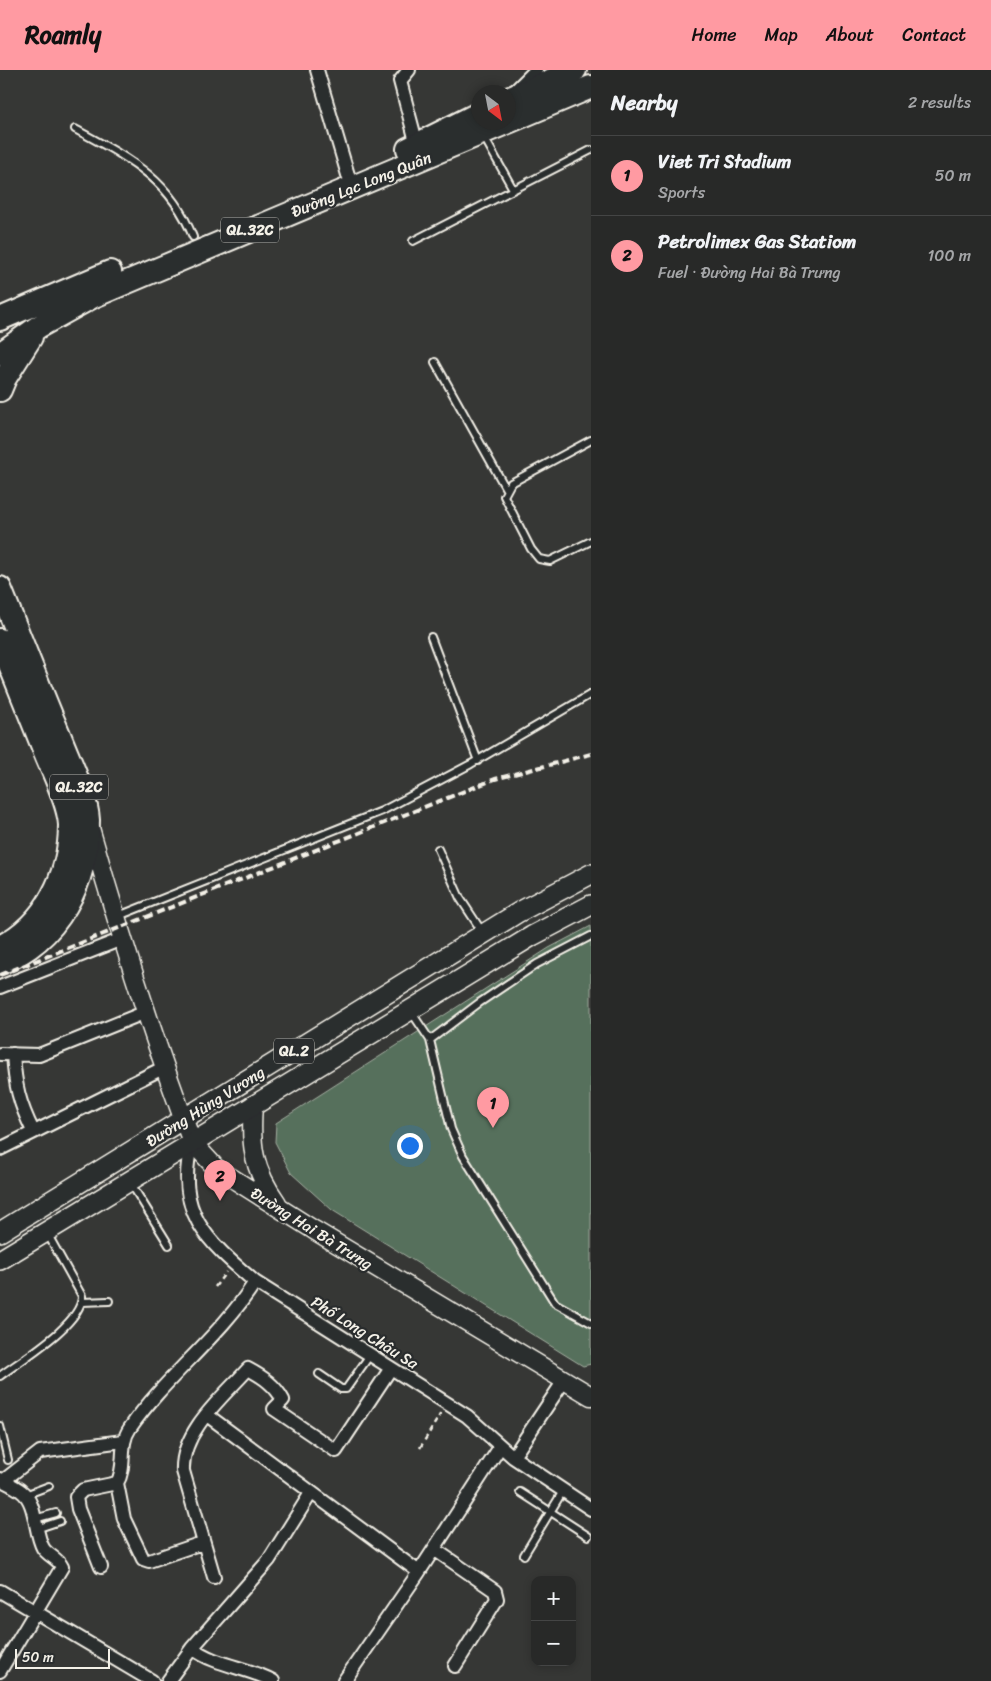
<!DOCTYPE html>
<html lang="en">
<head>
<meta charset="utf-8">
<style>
  body { margin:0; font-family:Sriracha,sans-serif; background:#303130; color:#f1f3f6 }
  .controls { position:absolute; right:15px; bottom:15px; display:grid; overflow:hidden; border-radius:10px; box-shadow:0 2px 8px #0003 }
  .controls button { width:45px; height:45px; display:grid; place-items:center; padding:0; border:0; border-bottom:1px solid #444545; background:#282928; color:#f1f3f6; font:25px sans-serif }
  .compass { position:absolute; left:471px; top:15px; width:45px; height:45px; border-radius:50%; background:#282928; box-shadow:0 2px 8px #0003; rotate:148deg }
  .scale { position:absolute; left:15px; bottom:12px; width:95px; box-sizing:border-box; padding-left:5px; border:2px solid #f4f1e8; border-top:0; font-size:14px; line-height:18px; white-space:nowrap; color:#f4f1e8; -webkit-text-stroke:4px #2a2d2e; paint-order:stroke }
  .you { position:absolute; left:409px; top:1075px; width:18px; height:18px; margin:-12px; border:4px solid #fff; border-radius:50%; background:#1a73e8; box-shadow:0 0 0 8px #1a73e833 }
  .badge { display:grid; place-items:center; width:32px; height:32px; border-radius:50%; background:#ff9aa2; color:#111; font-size:16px; font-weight:700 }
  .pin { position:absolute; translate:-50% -41px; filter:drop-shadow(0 1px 2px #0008) }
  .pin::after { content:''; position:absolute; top:26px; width:18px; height:15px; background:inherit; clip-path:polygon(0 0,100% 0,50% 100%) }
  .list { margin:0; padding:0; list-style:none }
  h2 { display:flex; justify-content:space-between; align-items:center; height:65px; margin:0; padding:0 20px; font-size:21px }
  h2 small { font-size:16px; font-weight:400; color:#a5a6a8 }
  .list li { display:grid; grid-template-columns:32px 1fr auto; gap:15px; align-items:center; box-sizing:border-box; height:80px; padding:0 20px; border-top:1px solid #444545 }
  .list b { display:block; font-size:19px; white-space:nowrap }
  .list p { margin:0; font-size:16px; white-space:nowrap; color:#a5a6a8 }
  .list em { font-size:16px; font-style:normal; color:#a5a6a8 }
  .map { position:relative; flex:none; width:591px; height:1611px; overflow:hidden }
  header { display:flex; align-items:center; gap:30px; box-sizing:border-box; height:70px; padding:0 25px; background:#ff9aa2; color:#111 }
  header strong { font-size:24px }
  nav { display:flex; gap:28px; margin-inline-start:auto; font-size:18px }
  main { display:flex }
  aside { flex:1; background:#282928 }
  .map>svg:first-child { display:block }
</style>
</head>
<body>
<header>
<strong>Roamly</strong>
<nav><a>Home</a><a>Map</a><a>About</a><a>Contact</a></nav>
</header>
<main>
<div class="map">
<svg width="591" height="1611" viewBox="0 0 591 1611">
  <rect width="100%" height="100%" fill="#363735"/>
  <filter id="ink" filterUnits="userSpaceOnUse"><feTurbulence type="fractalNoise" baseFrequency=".02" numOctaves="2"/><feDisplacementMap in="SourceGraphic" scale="10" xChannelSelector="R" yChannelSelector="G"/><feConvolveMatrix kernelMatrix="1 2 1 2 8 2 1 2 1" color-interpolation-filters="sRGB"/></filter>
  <g filter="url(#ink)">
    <path fill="#566f5c" stroke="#a5b0a2" d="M591,856v438l-8,2 -251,-156 -41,-37 -16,-31 1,-19 273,-175z"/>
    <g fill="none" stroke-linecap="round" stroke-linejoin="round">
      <g stroke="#f4f1e8" stroke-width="10">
        <path id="lane" d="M75,59c53,29 95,49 118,108
          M484,67l29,52
          M413,171l178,-91
          M435,292l71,127
          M591,370l-80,43 -7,13 27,53 8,10 11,2 41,-20
          M431,567l47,124
          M438,779l22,49 23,35
          M116,847l266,-106 89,-47 120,-70
          M412,943l18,27 21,89 12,27 92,147 36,20
          M430,970l49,-37 58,-39 54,-28
          M130,1112l39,63
          M82,1232l27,-1
          M319,1304l22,15h5l24,-34
          M0,1306c21,-16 82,-52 82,-80l-35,-63
          M0,1356l8,34
          M520,1422l68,44
          M25,1425l24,-9
          M34,1449l22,-6
          M36,1459l24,-8
          M524,1485l39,-64"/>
      </g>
      <g stroke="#f4f1e8" stroke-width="16">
        <path id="street" d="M317,0l31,105
          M409,0l-9,11 17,64
          M517,19l19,-19
          M0,917l122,-48
          M0,984l39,1 107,-43
          M13,984c2,31 6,49 20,77
          M192,1072c-18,70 14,98 63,140l212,134 46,41 78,52
          M0,1079l165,-82
          M207,1345l212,157
          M513,1387l52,-78
          M0,1409c7,4 15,7 21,12 16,11 13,41 22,57 5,8 15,10 19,19l-62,104
          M3,1411l37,-29 83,-11
          M202,1473l-53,18 -6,-2 -19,-40 -7,-36c10,-16 1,-38 13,-55 36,-52 90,-91 125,-146
          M434,1479l61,42 2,8 -42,67
          M101,1497l-23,-58 -2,-12 7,-7 34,-7
          M214,1507l-31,-106c-2,-40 40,-74 65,-102 15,8 27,16 35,31l-9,9 62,42 55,-83
          M0,1521l152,90
          M192,1578c24,18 55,19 81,33
          M168,1611l24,-33 77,-88 42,-67
          M344,1611l75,-109 81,-125"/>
      </g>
      <g stroke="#f4f1e8" stroke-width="21">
        <path id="secondary" d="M90,758c30,106 63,211 102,314l24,26 98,62 277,166
          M253,1035c-3,41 0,64 24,98"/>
      </g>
      <g stroke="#f4f1e8" stroke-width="22">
        <path id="primary" d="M0,1162l519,-320 72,-38
          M0,1190l532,-324 59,-31"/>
      </g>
      <g stroke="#f4f1e8" stroke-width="26">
        <path id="highway" d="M508,29l67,-29
          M508,52l83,-35
          M408,79l70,-35
          M0,249l110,-47
          M0,284l38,-27 56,-31 414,-174
          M0,320l5,-12 26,-41
          M0,518c20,50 39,99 60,149 8,21 27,60 28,83 0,61 -29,120 -88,143
          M0,570c16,39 31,78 47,117 8,19 22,48 23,68 0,50 -24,99 -70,122"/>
      </g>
      <path stroke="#f4f1e8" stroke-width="2.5" stroke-dasharray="5 4" stroke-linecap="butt" d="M215,1217l11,-15
        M420,1378l21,-35"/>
      <use href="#lane" stroke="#2a2d2e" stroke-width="6"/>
      <use href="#street" stroke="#2a2d2e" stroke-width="12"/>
      <use href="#secondary" stroke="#2a2d2e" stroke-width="18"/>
      <use href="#primary" stroke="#2a2d2e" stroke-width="19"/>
      <use href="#highway" stroke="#2a2d2e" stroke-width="22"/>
      <path stroke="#f4f1e8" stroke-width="4" stroke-dasharray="8 4" stroke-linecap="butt" d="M0,905l495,-196 96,-25"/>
    </g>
  </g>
  <g text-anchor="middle" stroke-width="4.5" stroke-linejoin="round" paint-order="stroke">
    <g fill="#2a2d2e" stroke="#b7b6b0" stroke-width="1">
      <rect x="221" y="147.5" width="58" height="25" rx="4"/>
      <rect x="50" y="704.5" width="58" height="25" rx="4"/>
      <rect x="274" y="968.5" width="40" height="25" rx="4"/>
    </g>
    <g font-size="15" font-weight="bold" fill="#f4f1e8">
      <text x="250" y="165">QL.32C</text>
      <text x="79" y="722">QL.32C</text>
      <text x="294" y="986">QL.2</text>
    </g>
    <g font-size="16" fill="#f4f1e8" stroke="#2a2d2e">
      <text transform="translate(361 114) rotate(-22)" y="6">Đường Lạc Long Quân</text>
      <text transform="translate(205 1036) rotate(-32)" y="6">Đường Hùng Vương</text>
      <text transform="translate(312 1158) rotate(32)" y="6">Đường Hai Bà Trưng</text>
      <text transform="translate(365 1262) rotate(32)" y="6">Phố Long Châu Sa</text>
    </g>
  </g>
</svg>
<div class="controls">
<button>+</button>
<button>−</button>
</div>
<svg class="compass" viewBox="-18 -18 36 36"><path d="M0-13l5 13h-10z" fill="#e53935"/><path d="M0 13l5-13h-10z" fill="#a5a6a8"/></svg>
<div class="scale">50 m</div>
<div class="you"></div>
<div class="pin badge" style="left:493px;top:1058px">1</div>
<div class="pin badge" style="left:220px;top:1131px">2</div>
</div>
<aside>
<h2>Nearby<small>2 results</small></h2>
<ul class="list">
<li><span class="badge">1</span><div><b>Viet Tri Stadium</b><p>Sports</p></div><em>50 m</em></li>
<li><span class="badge">2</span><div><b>Petrolimex Gas Statiom</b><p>Fuel · Đường Hai Bà Trưng</p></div><em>100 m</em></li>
</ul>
</aside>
</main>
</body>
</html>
